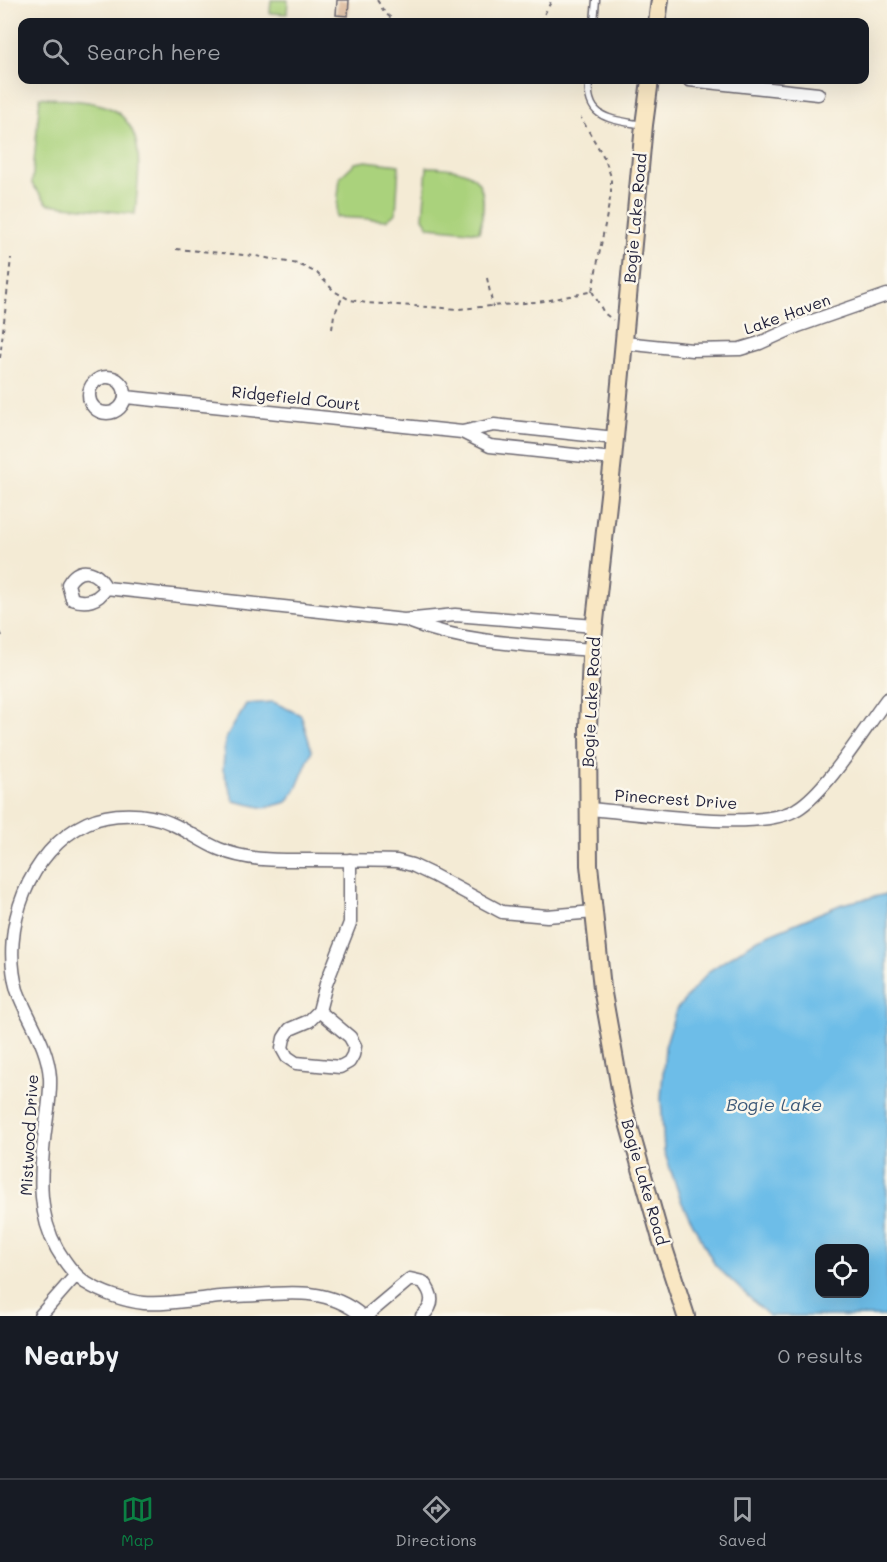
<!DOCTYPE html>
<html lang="en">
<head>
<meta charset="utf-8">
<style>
  body { margin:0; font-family:Mali,sans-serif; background:#242831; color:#f1f3f6 }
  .controls { position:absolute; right:18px; bottom:18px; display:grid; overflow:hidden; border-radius:12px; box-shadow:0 6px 24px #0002 }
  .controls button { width:54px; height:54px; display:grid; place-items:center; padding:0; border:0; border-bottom:2px solid #363941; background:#171b24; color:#f1f3f6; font:30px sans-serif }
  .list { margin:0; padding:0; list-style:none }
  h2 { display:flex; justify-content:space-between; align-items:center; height:78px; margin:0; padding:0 24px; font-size:26px }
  h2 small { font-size:20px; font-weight:400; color:#9ea1a6 }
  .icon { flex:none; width:33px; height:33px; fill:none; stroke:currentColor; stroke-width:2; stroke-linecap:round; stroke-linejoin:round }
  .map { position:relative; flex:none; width:887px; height:1316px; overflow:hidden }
  .search { position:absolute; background:#171b24; box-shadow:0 6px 24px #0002; left:18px; right:18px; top:18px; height:66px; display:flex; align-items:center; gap:15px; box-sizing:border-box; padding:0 21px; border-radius:12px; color:#9ea1a6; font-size:22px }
  .sheet { height:162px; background:#171b24 }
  nav { display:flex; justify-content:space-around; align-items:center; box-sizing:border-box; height:84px; border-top:2px solid #363941; background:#171b24; font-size:16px; color:#9ea1a6 }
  nav a { display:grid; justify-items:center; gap:3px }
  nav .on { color:#0b8043 }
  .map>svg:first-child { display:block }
</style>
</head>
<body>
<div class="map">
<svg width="887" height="1316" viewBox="0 0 887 1316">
  <rect width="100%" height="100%" fill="#fbf7ec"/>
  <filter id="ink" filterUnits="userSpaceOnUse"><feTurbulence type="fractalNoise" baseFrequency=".0167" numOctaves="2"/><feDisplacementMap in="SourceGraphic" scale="12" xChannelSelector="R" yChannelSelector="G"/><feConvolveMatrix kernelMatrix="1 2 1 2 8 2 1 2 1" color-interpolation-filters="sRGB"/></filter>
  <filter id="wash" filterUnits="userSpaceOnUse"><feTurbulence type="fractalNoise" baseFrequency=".008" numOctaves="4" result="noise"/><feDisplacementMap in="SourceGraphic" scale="24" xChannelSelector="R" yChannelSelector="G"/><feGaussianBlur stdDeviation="1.35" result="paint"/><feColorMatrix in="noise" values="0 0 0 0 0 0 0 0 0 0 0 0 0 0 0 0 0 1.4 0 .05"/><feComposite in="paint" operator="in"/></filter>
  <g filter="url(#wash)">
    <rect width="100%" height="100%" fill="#f4ebd5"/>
    <path fill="#aad27c" stroke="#667a5c" stroke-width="1.5" d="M271,0h17l-1,14 -17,-1z
      M40,97c21,3 45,2 65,9 45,17 33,71 30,108l-87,-10 -16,-20z
      M366,161l33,4 -3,48 -9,7 -51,-3 4,-40 15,-14z
      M427,167c52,0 64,15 52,65l-50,-5 -6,-9z"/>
    <path fill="#6dbde8" stroke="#487092" stroke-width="1.5" fill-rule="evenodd" d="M273,702l28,13 11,36 -16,38 -9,13 -22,6 -31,-7 -11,-31 2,-30 21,-36z
      M887,894v422h-118l-54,-51 -33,-62 -18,-52 -3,-53 4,-51 11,-37 33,-39 49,-32 84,-35zM820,1248h44v46h-44z"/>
    <g id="blocks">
      <path fill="#d7ad8c" d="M337,0h12l-1,16 -12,-1z"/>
    </g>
  </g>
  <g filter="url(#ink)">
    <use href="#blocks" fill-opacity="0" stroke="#6c6871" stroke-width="1.5"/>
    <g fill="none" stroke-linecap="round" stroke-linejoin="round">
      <g stroke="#6c6871" stroke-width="9">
        <path id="service" d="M594,22l2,-22
          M589,80c-4,40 22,39 54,45"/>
      </g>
      <g stroke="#6c6871" stroke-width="15">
        <path id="minor" d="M689,80l129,14
          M624,343l68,7 48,-1 20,-6 38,-17 89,-31
          M89 395a18 18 0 1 1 36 0a18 18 0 1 1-36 0Z
          M126,397l336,35 32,-7 121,13
          M462,432l28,14 123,13
          M106,588c-8,13 -20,16 -34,11l-4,-15c12,-20 29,-13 38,4l298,32 51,-5 140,11
          M408,621c58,23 123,24 184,29
          M588,809c47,3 172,24 209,0 30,-18 68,-81 90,-110
          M319,1011l31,26 5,9 -2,9 -4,7 -9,5 -44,-4 -9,-6 -5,-9 2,-10 6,-9 19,-8 10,-10 7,-27 24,-61v-63
          M40,1316l36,-41
          M362,1316c-31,-27 -69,-24 -106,-21 -15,1 -30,1 -45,3 -22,2 -45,7 -67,5 -19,-2 -42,-10 -58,-20 -13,-9 -21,-21 -29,-34 -19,-34 -17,-71 -13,-109 2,-21 7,-41 6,-62 -2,-33 -22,-58 -33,-88 -17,-61 12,-140 70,-167 23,-11 59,-11 83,0 17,7 32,19 49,26 29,12 57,11 88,11 30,0 60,0 90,1l15,4 21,10 69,37 45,4 47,-4
          M366,1316l44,-37 13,3c10,12 12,23 -1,34"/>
      </g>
      <g stroke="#6c6871" stroke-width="20">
        <path id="secondary" d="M657,22l3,-22
          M650,80l-6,45 -31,334 -22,198 -3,70 1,138 13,123 21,117 38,134 25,77"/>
      </g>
      <path stroke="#6c6871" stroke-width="2" stroke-dasharray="4.5 4.5" stroke-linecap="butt" d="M377,0l8,13 11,9
        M540,22l12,-22
        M176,249l80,7 42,8 19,9 17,18 16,9 17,3 92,6 86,-8 44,-9 3,-1 19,-97v-17l-6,-18 -24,-41
        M487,278l6,29
        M592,291l12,22 9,7
        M332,329l2,-14 9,-19
        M0,358l11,-100
        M0,632l2,4"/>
      <use href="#service" stroke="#fff" stroke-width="6"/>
      <use href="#minor" stroke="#fff" stroke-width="12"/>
      <use href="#secondary" stroke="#f9e7c3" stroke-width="16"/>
    </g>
  </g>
  <g text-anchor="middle" stroke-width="5" stroke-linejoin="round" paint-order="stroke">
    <g font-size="16" fill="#22223b" stroke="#fbf7ec">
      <text transform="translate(635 218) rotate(-85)" y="6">Bogie Lake Road</text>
      <text transform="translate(787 314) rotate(-20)" y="6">Lake Haven</text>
      <text transform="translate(296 398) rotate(6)" y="6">Ridgefield Court</text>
      <text transform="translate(591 702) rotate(-87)" y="6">Bogie Lake Road</text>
      <text transform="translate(676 799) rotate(4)" y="6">Pinecrest Drive</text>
      <text transform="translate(29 1135) rotate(-87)" y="6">Mistwood Drive</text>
      <text transform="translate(645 1182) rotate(74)" y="6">Bogie Lake Road</text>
    </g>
    <g font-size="18" font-style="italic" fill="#3c5878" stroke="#fbf7ec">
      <text x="774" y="1111">Bogie Lake</text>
    </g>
  </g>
</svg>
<div class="controls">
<button><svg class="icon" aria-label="locate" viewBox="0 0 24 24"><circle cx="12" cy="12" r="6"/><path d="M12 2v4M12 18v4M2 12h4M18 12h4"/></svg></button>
</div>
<div class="search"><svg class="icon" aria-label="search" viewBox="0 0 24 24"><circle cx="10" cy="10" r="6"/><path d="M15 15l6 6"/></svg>Search here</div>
</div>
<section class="sheet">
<h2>Nearby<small>0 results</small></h2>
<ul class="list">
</ul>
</section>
<nav>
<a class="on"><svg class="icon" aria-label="map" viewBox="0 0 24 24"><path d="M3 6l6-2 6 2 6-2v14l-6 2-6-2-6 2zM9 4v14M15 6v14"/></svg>Map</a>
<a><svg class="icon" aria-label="directions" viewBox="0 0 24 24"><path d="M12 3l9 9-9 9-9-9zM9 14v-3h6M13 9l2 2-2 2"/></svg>Directions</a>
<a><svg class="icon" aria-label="saved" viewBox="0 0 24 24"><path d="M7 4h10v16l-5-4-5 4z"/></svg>Saved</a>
</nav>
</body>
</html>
